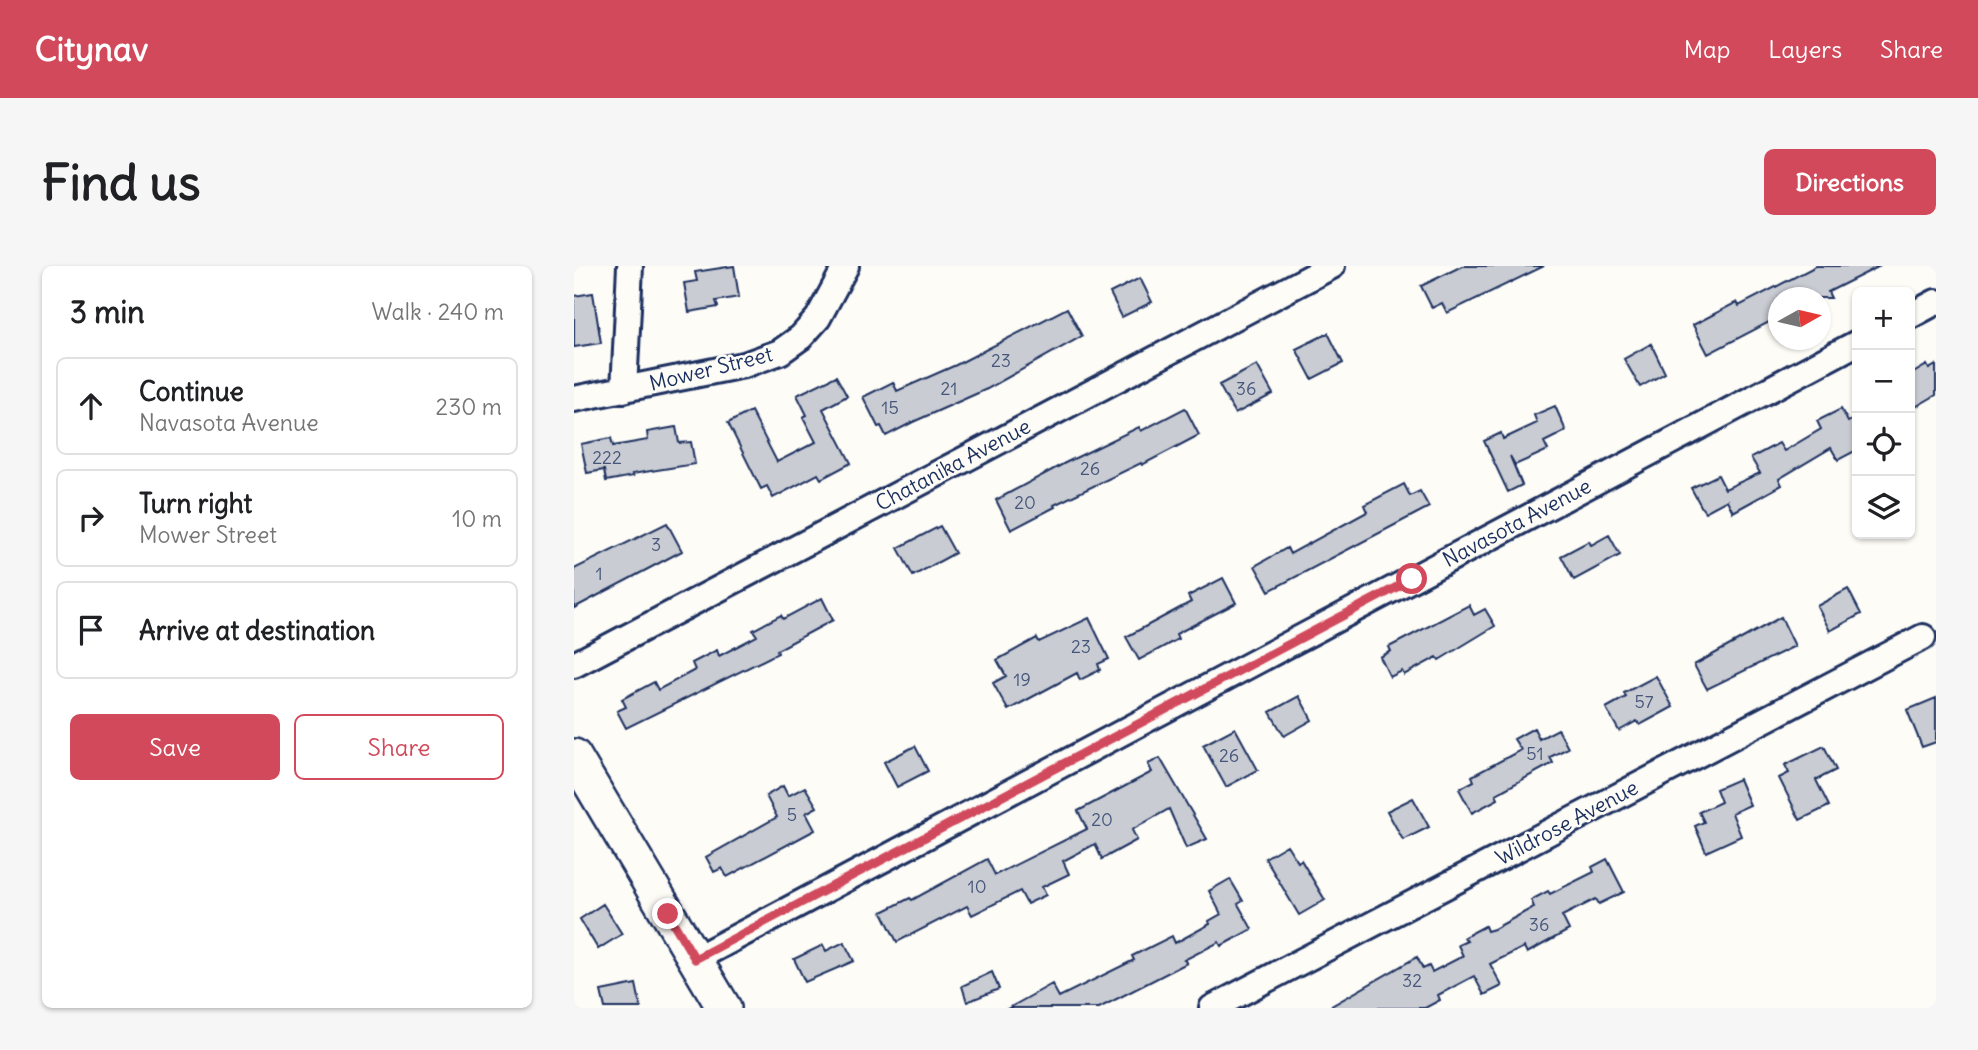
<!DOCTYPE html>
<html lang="en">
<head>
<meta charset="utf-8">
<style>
  body { margin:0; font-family:Delius,sans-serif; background:#f6f6f6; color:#202124 }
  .controls { position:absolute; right:21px; top:21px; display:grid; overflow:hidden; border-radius:10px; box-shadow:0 2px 5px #0004 }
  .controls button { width:63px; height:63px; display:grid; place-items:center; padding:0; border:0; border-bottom:2px solid #e0e0e0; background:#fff; color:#202124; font:35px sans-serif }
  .compass { position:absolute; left:1194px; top:21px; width:63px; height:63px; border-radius:50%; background:#fff; box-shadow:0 2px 5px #0004; rotate:82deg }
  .stop { position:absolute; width:21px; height:21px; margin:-16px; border:5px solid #d1495b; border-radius:50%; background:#fff }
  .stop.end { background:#d1495b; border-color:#fff; box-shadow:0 2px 7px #0008 }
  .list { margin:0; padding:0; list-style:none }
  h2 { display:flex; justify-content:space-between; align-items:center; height:91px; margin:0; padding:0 28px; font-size:30px }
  h2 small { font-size:23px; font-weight:400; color:#757577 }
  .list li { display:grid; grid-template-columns:46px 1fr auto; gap:21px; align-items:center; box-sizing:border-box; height:98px; margin:0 14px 14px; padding:0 14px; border:2px solid #e0e0e0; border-radius:10px }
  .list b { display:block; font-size:26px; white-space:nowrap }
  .list p { margin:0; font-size:23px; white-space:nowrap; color:#757577 }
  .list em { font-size:23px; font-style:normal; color:#757577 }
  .actions { display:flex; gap:14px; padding:21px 28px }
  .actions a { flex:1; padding:16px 0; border:2px solid #d1495b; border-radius:10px; text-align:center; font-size:24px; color:#d1495b }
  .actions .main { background:#d1495b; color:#fff }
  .icon { flex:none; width:38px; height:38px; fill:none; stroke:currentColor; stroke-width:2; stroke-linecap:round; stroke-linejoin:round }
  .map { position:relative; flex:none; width:1362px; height:742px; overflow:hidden; border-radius:10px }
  header { display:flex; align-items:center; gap:42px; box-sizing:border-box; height:98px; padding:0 35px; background:#d1495b; color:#fff }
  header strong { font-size:33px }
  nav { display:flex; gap:38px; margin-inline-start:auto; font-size:24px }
  .intro { display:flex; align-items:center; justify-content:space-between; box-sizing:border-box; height:168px; padding:0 42px }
  h1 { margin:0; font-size:49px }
  .button { padding:18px 32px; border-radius:10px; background:#d1495b; color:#fff; font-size:24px; font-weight:700 }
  main { display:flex; gap:42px; padding:0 42px }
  aside { flex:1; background:#fff; border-radius:10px; box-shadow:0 2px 5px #0004 }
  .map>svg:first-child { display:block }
</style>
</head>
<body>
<header>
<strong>Citynav</strong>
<nav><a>Map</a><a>Layers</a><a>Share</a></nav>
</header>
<div class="intro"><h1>Find us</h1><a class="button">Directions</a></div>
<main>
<aside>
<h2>3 min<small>Walk · 240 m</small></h2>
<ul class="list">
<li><svg class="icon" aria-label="ahead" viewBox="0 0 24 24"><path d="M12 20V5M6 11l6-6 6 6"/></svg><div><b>Continue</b><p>Navasota Avenue</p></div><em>230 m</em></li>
<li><svg class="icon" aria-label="right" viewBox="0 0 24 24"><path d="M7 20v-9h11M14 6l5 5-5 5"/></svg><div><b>Turn right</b><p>Mower Street</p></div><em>10 m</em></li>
<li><svg class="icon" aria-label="arrive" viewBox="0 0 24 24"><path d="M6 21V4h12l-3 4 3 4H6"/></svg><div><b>Arrive at destination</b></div></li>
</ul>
<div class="actions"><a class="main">Save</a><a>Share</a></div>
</aside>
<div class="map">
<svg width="1362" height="742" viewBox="0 0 1362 742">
  <rect width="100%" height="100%" fill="#fdfcf7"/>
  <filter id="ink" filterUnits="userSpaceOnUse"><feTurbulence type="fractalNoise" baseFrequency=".0143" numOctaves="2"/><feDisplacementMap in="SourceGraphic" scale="14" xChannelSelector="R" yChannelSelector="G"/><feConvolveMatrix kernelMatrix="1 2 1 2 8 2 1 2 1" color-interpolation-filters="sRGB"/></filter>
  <g filter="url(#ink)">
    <path fill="#c9ccd3" stroke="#1b2f5e" stroke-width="2" d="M160,0l5,31 -23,4 2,6 -29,5 -5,-29 13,-2 -2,-9z
      M888,0h82l-97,47 -5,-10 -10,5 -11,-22z
      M1242,0h64l-52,26 3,6h-52v19l-71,37 -15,-29 44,-23 2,4z
      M566,12l12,24 -30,15 -12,-24z
      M19,27l8,50 -27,4v-51z
      M493,42l15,28 -95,53 -74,33 -27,14 -5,-10 -3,1 -15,-30 30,-15 4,9 59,-26z
      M754,67l15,30 -31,16 -16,-30z
      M1077,78l14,29 -25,14 -16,-28z
      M683,99l16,29 -38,20 -16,-29z
      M1353,99l2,4 7,-4v30l-26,15v-35z
      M262,110l11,20 -24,13 28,54 -30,16 -3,-5 -45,24 -6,-12 -6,3 -33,-66 23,-12 26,51 39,-20 -13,-25 4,-2 -10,-20z
      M981,140l11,25 -22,11 4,8 -33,15 -5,-9 12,29 -14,7 -24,-51 17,-8 2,6 34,-16 -3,-8z
      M611,142l14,27 -57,30 -1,-2 -87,42 1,2 -44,23 -15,-30 69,-37 74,-36 2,4z
      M1267,143l7,13 9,-5v33l-19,10 -7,-12 -52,31 3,6 -49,27 -6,-12 -22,12 -3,-4 -11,-20 27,-13 7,14 35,-16 -9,-15 28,-15 5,8 37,-22 -4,-8z
      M102,161l3,16 12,-1 4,22 -63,10 1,2 -27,5 -2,-11 -17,3 -6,-29 30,-6 2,8 35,-6 -1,-8z
      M830,218l6,12 10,-5 9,16 -160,84 -14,-25 32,-18 3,6 77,-42 -3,-7z
      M93,257l15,28 -108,57v-39z
      M366,260l15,27 -42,23 -15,-28z
      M1035,269l11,20 -46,25 -13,-24 28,-15 2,4z
      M649,312l13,25 -60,31 2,5 -39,21 -13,-23 65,-35 -3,-6z
      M1274,323l13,25 -31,17 -13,-25z
      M248,332l11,22 -56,30 1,3 -152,75 -9,-17 9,-4 -4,-8 32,-17 4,8 37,-20 -3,-7 25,-13 2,6 38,-20 -4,-6 28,-15 2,4z
      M895,339l5,10 11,-6 10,17 -56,34 -2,-3 -33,18 -2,-4 -12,6 -10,-20 11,-6 -2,-4z
      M1207,351l14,29 -88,43 -13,-24z
      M515,352l20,41 -11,5 2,6 -20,10 -3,-7 -69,37 -15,-27 13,-7 -9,-16 40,-22 2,4z
      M1082,410l17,31 -33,18 -3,-4 -18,10 -13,-23 20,-11 -2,-4z
      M725,430l13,24 -28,16 -14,-24z
      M1362,432v44l-14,5 -15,-37z
      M661,462l23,42 -32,17 -23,-42z
      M960,462l5,11 19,-10 10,19 -18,9 3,6 -57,31 2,5 -26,14 -13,-24 15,-8 -2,-5 49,-26 -7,-11z
      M341,480l13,25 -31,16 -13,-25z
      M1250,480l12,24 -20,10 13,26 -29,14 -21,-42 10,-5 -4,-8z
      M586,492l47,81 -21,9 -17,-39 -37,21 5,10 -35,19 -7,-15 -32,17 6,13 -27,13 4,8 -19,9 -7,-13 -48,24 -5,-9 -70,36 -15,-30 28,-14 2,2 75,-41 8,16 92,-46 -9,-18 74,-39 -4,-8z
      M1165,513l11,26 -18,8 9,23 -35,16 -11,-26 9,-4 -5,-10 22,-10 -5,-13z
      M209,520l5,10 17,-9 12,20 -11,6 9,17 -88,47 -5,-9 -8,4 -8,-15 71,-40 -11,-21z
      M839,532l16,29 -26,13 -16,-29z
      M713,579l11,17 3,-2 24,40 -26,15 -34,-57z
      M1033,593l17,33 -25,12 -3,-5 -34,17 7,14 -42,23 -3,-6 -34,17 12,22 -18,9 -10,-19 -36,19 2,5 -15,8h-97l89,-51 6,12 6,-3 3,6 31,-16 -5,-11 9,-4 -3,-4 21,-11 2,5 7,-2 40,-22 -3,-7 17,-9 2,3 44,-22 -2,-5z
      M656,613l13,22 -5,3 14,25 -31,17 -2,-4 -35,18 3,3 -88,45h-90l43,-24 7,13 75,-37 -2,-4 40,-20 3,7 35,-19 -1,-3 12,-7 -12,-23z
      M29,638l19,30 -24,15 -18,-30z
      M270,676l10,19 -49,21 -11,-23 29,-14 3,6z
      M418,706l7,17 -32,13 -5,-16z
      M62,718l5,24h-36l-4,-17z"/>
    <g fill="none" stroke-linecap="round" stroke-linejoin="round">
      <g stroke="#1b2f5e" stroke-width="30">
        <path id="street" d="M1336,50l26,-14
          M50,124l6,-124
          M0,133l170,-34 36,-13 21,-15 17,-19 28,-52
          M0,399l758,-399
          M121,693l1162,-616
          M638,742l711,-371"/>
      </g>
      <g stroke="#1b2f5e" stroke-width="38">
        <path id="secondary" d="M0,490l150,252"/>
      </g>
      <use href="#street" stroke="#fdfcf7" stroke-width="24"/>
      <use href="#secondary" stroke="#fdfcf7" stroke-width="33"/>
    </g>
  </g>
  <g fill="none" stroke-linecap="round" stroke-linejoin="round" filter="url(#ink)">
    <path stroke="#d1495b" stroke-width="9" d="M94,648l27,45 717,-380"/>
  </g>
  <g text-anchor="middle" stroke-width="5" stroke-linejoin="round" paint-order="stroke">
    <g font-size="18" fill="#46567b">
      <text x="427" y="101">23</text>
      <text x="375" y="129">21</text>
      <text x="672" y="129">36</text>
      <text x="316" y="148">15</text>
      <text x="33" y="198">222</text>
      <text x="516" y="209">26</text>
      <text x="451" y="243">20</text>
      <text x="82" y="285">3</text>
      <text x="25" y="314">1</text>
      <text x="507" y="387">23</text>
      <text x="448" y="420">19</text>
      <text x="1070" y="442">57</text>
      <text x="961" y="494">51</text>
      <text x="655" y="496">26</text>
      <text x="218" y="555">5</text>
      <text x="528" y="560">20</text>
      <text x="403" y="627">10</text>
      <text x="965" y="665">36</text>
      <text x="838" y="721">32</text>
    </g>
    <g font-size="21" fill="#1b2f5e" stroke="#fdfcf7">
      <text transform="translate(137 103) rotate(-14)" y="7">Mower Street</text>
      <text transform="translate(379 199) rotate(-28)" y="7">Chatanika Avenue</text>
      <text transform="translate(943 257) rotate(-28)" y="7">Navasota Avenue</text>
      <text transform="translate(993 557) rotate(-28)" y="7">Wildrose Avenue</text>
    </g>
  </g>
</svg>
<div class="controls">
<button>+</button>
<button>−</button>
<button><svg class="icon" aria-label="locate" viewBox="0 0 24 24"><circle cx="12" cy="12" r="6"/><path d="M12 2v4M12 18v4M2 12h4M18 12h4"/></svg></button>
<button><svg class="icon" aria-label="layers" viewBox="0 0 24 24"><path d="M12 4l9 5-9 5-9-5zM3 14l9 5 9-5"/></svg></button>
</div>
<svg class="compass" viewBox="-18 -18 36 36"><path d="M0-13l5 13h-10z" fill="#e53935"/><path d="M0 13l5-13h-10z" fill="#757577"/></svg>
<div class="stop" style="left:838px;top:313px"></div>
<div class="stop end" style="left:94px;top:648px"></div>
</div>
</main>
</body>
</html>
